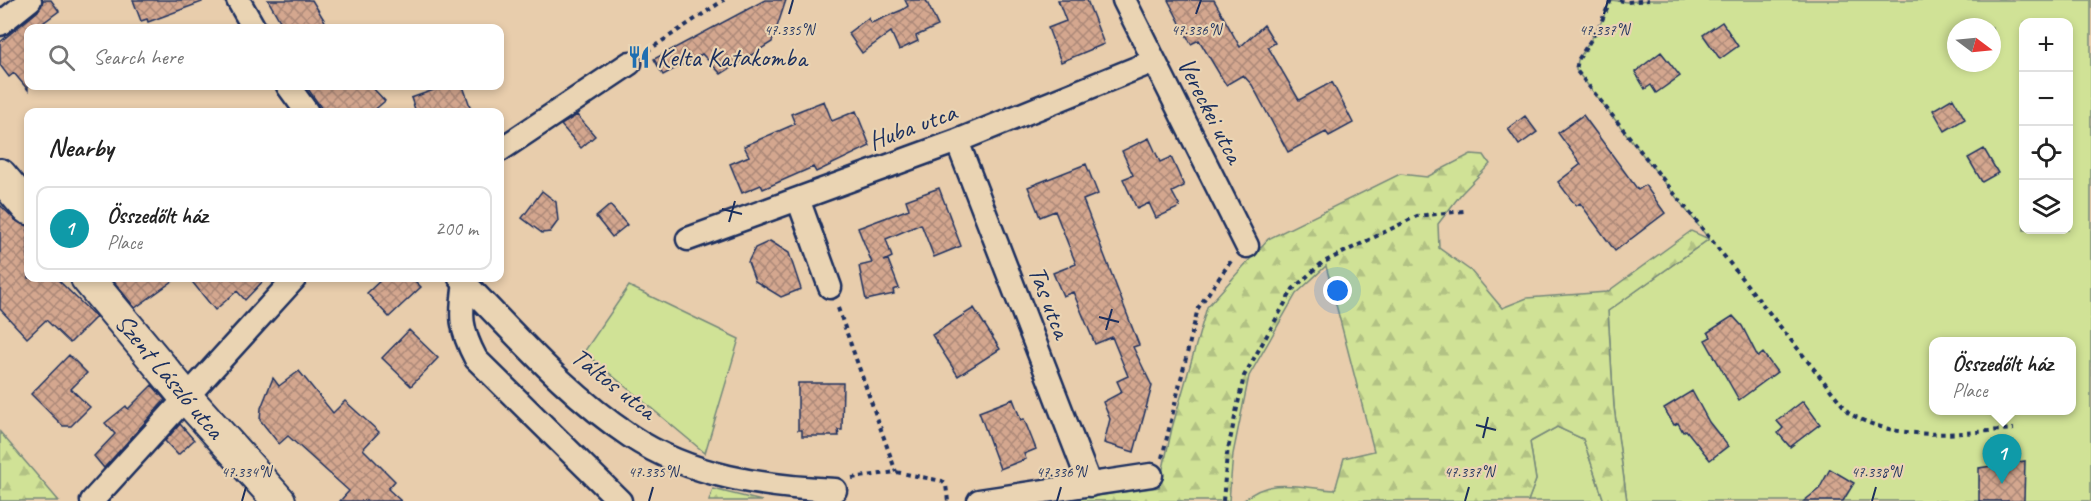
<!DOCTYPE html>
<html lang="en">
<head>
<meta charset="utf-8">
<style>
  body { margin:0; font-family:Caveat,sans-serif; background:#f2f2f2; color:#222 }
  .controls { position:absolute; right:18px; top:18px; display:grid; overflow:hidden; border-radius:12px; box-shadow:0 3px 9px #0003 }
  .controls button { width:54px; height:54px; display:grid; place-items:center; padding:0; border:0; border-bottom:2px solid #e0e0e0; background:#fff; color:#222; font:30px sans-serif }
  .compass { position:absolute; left:1947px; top:18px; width:54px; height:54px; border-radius:50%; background:#fff; box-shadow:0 3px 9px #0003; rotate:106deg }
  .you { position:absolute; left:1338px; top:291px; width:21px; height:21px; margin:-15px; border:4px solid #fff; border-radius:50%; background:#1a73e8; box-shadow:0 0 0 9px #1a73e833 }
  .badge { display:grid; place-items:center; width:39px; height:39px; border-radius:50%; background:#1f6fb2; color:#fff; font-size:20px; font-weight:700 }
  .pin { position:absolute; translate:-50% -50px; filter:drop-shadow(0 2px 3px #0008) }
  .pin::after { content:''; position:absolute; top:32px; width:21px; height:18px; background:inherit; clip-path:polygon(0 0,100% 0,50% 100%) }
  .popup { position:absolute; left:1929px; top:337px; width:147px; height:78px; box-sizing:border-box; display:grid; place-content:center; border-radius:12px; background:#fff; filter:drop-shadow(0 2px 4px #0005); font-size:20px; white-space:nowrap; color:#767676 }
  .popup b { font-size:22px; color:#222 }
  .popup::after { content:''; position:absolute; left:50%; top:100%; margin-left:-12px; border:12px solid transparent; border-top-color:#fff }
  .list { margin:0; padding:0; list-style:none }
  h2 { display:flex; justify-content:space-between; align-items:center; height:78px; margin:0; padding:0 24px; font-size:26px }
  h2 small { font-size:20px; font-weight:400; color:#767676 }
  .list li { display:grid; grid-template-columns:39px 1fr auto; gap:18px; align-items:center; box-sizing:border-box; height:84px; margin:0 12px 12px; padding:0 12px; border:2px solid #e0e0e0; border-radius:12px }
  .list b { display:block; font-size:22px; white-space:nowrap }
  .list p { margin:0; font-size:20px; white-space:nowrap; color:#767676 }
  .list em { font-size:20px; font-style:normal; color:#767676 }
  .icon { flex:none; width:33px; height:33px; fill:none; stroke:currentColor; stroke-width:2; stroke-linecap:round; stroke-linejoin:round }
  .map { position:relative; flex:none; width:2091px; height:501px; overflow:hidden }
  .search { position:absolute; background:#fff; box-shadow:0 3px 9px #0003; left:24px; top:24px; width:480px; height:66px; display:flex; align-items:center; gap:15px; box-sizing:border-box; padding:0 21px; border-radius:12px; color:#767676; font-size:22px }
  .panel { position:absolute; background:#fff; box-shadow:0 3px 9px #0003; left:24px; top:108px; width:480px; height:174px; border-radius:12px }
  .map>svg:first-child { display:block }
</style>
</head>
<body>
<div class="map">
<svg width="2091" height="501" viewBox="0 0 2091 501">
  <defs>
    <pattern id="forest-firs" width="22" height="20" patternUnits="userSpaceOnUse" patternTransform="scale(1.5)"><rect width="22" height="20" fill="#d0e296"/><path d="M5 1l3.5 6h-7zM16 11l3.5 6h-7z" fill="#b2c284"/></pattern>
    <pattern id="building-cross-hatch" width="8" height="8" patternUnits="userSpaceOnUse" patternTransform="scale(1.5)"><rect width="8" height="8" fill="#d4a78f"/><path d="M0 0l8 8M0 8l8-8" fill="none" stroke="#ab8878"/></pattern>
  </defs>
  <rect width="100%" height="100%" fill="#e8cdac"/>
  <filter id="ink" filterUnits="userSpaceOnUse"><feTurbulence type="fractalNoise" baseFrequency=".0167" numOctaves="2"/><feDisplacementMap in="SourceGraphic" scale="12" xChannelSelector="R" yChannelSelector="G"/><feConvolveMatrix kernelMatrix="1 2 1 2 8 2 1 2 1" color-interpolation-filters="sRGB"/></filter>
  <g filter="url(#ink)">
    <path fill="#d0e296" stroke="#76887a" stroke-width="1.5" fill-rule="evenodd" d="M1611,0l16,2 22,-2h442v501h-464l-13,-94 -6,-96 101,-72 -133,-169 2,-10 21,-33zM2024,22h44v208h-44zM1956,27h36v36h-36zM1933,342h138v68h-138z
      M629,286l110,53 -34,114 -121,-101z
      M1557,427l26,12 21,62h-76l8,-21 -6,-38z"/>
    <path fill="url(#forest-firs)" stroke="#76887a" stroke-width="1.5" d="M1471,154l13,1 6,9 -29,30 -23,30 1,24 32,23 31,37 25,-10 80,-6 84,-61 18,8 -101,72 6,96 13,94h-23l-21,-62 -26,-12 -27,15 6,38 -8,21h-285c26,-25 59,-13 92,-11l9,-32 30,-7 -48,-185 -30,28 -47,82 -16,78 -4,47h-168l98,-14 13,-59 35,-121 61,-68 132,-65 27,3z
      M0,432l59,69h-59z
      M713,489l49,12h-53z"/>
    <path fill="url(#building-cross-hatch)" stroke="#1b2f5e" stroke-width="1.5" d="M43,0h8l8,11 -23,17h-8v62l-14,-17 -5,4 -9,-12v-23l38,-31z
      M133,0h69v2l-54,20 -1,-3 -6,2z
      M268,0h44l17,28h-45z
      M765,0h21l-14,42 -51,32 -19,-20 -39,21 -9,-16z
      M905,0h21l12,26 -22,10 2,5 -19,9 -8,-18 -29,21 -14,-20 20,-15 3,5 31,-13 6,-4z
      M1058,0h29l17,44 -43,18 -13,-34 18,-7z
      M1168,0h46l26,47 24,-22 11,18 -7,4 31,53 33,-18 21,41 -24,13 -3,-4 -38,20 -36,-67 -9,-10 -17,10 -27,-45 -8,4z
      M1722,22l16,24 -18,13 -17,-24z
      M1661,52l19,24 -24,17 -5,-8 -6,4 -10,-17z
      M306,86h65l14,15 -13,11h-48z
      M445,86h18l9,26h-56l-5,-14z
      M1953,98l12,21 -20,12 -12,-21z
      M824,101l8,20 24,-10 14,35 -54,26 -3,-5 -50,22 -2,-4 -19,8 -12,-29 19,-8 -5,-10 51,-22 -4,-10z
      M577,115l18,21 -14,12 -20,-23z
      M1583,115l55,75 7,-5 20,28 -50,38 -35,-48 -4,3 -18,-24 23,-18 -23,-31z
      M1525,116l12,16 -18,13 -11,-16z
      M1149,138l11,24 11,-5 13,29 -12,6 8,15 -24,11 -7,-15 -12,6 -14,-30 10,-4 -11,-24z
      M1984,149l14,24 -16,9 -14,-24z
      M1086,164l12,30 -15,6 56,145 -6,2 19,39 -18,66 -30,-9 6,-24 -7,-17 19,-10 -5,-11 11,-5 -16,-39 -17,7 -22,-52 -10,4 -10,-23 23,-9 -21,-53 -15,6 -12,-30z
      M939,188l22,58 -27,11 -13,-33 -35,15 6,18 -8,4 4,-1 11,28 -6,2 1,4 -28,6 -7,-34 13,-3 -14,-35 51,-19 -3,-9z
      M542,191l14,11 2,19 -8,11 -8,1 -20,-15z
      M0,205l15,15 13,6v52h28l40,39 -26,26 -24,-23 -19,18 -27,-29z
      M610,205l17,20 -15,12 -16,-20z
      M770,241l19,12 12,36 -20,8 -26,-16 -7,-19 7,-14z
      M111,278h66l-42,30z
      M189,278h77l-21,22 -8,-9 -22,19z
      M383,278h29l9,9 -32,30 -22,-24z
      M974,308l26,41 -42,27 -26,-41z
      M1733,316l9,10 16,31 5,-4 14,19 -38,28 -34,-60 6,-3 -3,-5z
      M409,330l29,28 -27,28 -29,-28z
      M69,355l18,18 -16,16 19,18 -19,19h-8l-32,-32z
      M299,371l34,42 12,-12 34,31 -16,17 32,32 -7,8 13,12h-61l9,-10 -61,-55 -9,8 -19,-24 1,-12 12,-30 6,8z
      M798,383h45l-1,47h-4l1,6h-37v-6h-4z
      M152,385l13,15 -61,68 -10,-12 21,-22 -10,-11 21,-17 2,3z
      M1692,391l17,31 19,24 -18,14 -24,-30 -3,2 -5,-9 -4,2 -10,-17z
      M1013,399l8,21 3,-1 12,30 -12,5 2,5 -26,10 -21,-57z
      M1803,401l17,23 -30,23 -12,-14 5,-5 -6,-7z
      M180,424l14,16 -16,15 -13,-14z
      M2025,461l-1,40h-45v-33z
      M1830,469l24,14 -11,18h-39l15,-12z"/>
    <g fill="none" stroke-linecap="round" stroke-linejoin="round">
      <g stroke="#1b2f5e" stroke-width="27">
        <path id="street" d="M238,0l16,28
          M1124,0l123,246
          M0,24l30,-24
          M288,86l19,26
          M957,141l133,344
          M500,150l130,-87
          M798,199l32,88
          M688,239l269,-98 197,-80
          M460,278c54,54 105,115 170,158 60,40 134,51 205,54
          M465,282c-5,34 -5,47 11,77l144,142
          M92,501l203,-223
          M979,501l172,-26"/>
      </g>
      <g stroke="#1b2f5e" stroke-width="36">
        <path id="secondary" d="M0,175l28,33
          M87,278l98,118 94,105"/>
      </g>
      <path stroke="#1b2f5e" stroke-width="4" stroke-dasharray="4.5 4.5" stroke-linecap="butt" d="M1611,0l-12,27 -21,33 -2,10 273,343c49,30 110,20 165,16
        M1619,0l8,2 22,-2
        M647,51l77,-51
        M838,308l58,164
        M1162,458l36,-150 33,-47
        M852,478l44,-6 46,9 4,4 2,16
        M1223,501l4,-47 17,-78 49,-87 29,-26 95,-47 47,-5"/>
      <use href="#street" stroke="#ead4b3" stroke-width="22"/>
      <use href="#secondary" stroke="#ead4b3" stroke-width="32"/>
    </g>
  </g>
  <path fill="none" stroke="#1b2f5e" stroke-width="2" d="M789,14l4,-14M1196,14l5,-14M1604,14l4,-14M722,209l20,5M729,222l6,-21M1099,317l20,5M1106,330l6,-21M1476,425l20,5M1483,438l5,-21M242,501l4,-14M649,501l4,-14M1057,501l4,-14M1465,501l4,-14M1872,501l4,-14"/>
  <defs>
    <g id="restaurant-bare" transform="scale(1.8)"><path d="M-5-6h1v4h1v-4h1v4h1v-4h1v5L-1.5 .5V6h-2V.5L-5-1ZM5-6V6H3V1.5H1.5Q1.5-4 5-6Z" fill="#1f6fb2" stroke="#ead4b3" stroke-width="2.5" paint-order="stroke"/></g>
  </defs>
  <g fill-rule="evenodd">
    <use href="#restaurant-bare" x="639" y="57"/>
  </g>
  <g text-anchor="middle" stroke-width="4.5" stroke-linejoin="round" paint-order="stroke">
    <g font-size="26" fill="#1b2f5e" stroke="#ead4b3" text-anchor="start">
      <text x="657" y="66">Kelta Katakomba</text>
    </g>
    <g font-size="26" fill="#1b2f5e" stroke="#ead4b3">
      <text transform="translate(1211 110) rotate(63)" y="9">Vereckei utca</text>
      <text transform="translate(912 126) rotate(-20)" y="9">Huba utca</text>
      <text transform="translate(1050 302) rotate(69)" y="9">Tas utca</text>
      <text transform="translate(170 376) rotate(50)" y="9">Szent László utca</text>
      <text transform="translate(614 383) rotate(38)" y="9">Táltos utca</text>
    </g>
  </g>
  <g font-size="15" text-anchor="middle" fill="#1b2f5e" stroke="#ead4b3" stroke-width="4.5" stroke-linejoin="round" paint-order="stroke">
    <text x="789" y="35">47.335°N</text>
    <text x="1196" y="35">47.336°N</text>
    <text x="1604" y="35">47.337°N</text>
    <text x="246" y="477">47.334°N</text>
    <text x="653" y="477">47.335°N</text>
    <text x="1061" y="477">47.336°N</text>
    <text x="1469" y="477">47.337°N</text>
    <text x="1876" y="477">47.338°N</text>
  </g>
</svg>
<div class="controls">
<button>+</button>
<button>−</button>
<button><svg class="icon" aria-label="locate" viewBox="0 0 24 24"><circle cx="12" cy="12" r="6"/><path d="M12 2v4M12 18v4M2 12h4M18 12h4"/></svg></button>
<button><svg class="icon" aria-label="layers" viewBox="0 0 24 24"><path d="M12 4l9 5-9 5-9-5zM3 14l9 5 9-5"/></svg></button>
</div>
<svg class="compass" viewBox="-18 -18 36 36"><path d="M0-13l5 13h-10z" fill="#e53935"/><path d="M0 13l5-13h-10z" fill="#767676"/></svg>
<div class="you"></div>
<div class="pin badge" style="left:2002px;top:484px;background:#0f9aa8">1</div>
<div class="popup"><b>Összedőlt ház</b>Place</div>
<div class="search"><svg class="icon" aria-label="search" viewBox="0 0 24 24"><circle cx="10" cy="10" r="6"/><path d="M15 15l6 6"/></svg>Search here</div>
<section class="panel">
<h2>Nearby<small></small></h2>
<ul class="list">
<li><span class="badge" style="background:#0f9aa8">1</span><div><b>Összedőlt ház</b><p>Place</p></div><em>200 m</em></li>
</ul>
</section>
</div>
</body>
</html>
